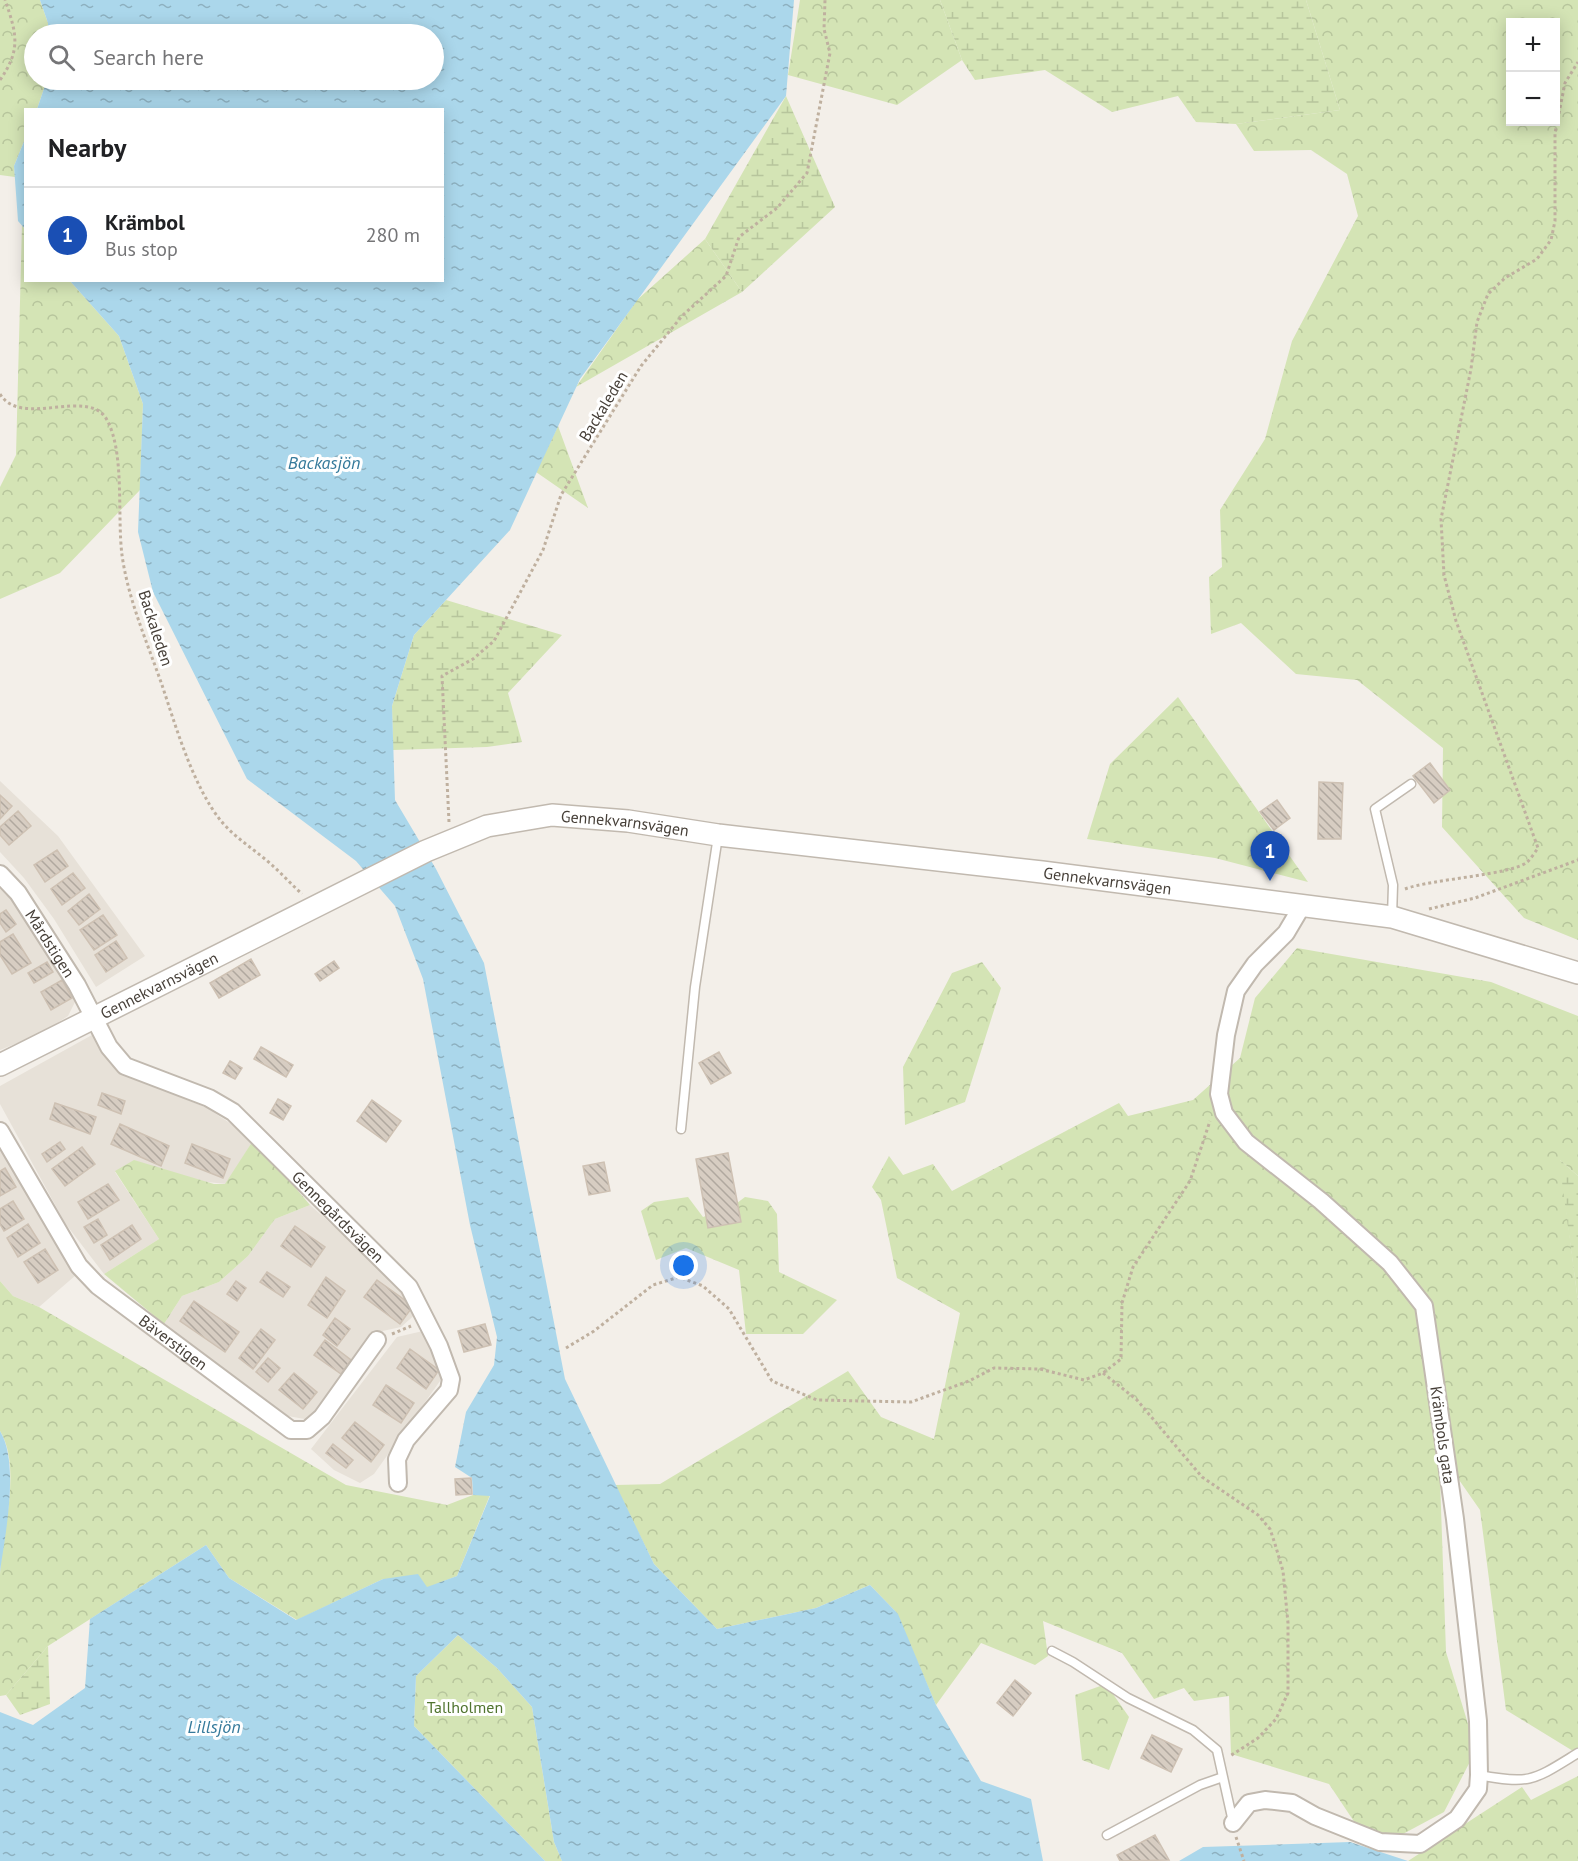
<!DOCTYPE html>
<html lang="en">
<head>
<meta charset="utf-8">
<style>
  body { margin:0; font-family:"PT Sans",sans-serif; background:#f6f6f6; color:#202124 }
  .controls { position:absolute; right:18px; top:18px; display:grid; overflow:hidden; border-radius:0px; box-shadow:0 3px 15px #0003 }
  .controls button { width:54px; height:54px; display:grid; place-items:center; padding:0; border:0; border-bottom:2px solid #e0e0e0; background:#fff; color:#202124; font:30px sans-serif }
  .you { position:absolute; left:684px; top:1266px; width:21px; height:21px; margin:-15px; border:4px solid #fff; border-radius:50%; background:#1a73e8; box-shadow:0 0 0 9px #1a73e833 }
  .badge { display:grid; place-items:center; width:39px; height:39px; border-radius:50%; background:#e9342a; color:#fff; font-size:20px; font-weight:700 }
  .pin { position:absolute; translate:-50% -50px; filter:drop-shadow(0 2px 3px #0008) }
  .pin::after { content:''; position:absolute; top:32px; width:21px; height:18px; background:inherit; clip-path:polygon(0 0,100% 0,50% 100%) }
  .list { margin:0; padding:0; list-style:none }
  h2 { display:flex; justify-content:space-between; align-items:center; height:78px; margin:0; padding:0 24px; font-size:26px }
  h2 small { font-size:20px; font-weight:400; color:#757577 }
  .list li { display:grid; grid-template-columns:39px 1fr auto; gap:18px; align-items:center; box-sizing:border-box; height:96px; padding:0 24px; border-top:2px solid #e0e0e0 }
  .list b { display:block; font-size:22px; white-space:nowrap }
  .list p { margin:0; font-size:20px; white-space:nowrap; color:#757577 }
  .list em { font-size:20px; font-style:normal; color:#757577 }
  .icon { flex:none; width:33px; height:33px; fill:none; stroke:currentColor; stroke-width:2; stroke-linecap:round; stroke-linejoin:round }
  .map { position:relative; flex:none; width:1578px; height:1861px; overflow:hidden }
  .search { position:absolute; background:#fff; box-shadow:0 3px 15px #0003; left:24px; top:24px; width:420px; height:66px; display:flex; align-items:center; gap:15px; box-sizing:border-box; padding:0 21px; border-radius:33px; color:#757577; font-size:22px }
  .panel { position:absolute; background:#fff; box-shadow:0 3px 15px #0003; left:24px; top:108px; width:420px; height:174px; border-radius:0px }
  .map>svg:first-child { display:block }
</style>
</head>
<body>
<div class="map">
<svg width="1578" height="1861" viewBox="0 0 1578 1861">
  <defs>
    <pattern id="forest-crowns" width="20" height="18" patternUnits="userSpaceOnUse" patternTransform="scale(1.5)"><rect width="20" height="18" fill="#d4e4b5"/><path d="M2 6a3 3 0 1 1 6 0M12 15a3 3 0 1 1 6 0" fill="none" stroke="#b7c59c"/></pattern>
    <pattern id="wetland-marsh" width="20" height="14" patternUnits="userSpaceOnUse" patternTransform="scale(1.5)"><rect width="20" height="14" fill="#d4e4b5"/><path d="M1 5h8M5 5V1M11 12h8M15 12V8" fill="none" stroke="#b7c59c"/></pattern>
    <pattern id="water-ripples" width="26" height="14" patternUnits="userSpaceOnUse" patternTransform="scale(1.5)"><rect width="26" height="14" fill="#abd7eb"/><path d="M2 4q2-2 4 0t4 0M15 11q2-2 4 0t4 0" fill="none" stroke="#8db0bf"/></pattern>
    <pattern id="building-back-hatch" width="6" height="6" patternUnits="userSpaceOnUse" patternTransform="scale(1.5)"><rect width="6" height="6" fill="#d7cdc2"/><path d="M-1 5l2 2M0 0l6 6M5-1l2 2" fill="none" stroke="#b0a89f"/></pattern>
  </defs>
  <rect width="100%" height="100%" fill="#f3efe9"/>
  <path fill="#e7e1d8" d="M0,781l58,55 87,120 -49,31 -42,-68 -30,-41 -24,-26z
    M0,880l77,118 -9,18 -26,17 -42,17z
    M92,1035l30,38 85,35 47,31 -28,45 -111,-12 44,67 -55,35 -39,-51 -65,-119v-18z
    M0,1150l76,125 -37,32 -26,-11 -13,-15z
    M310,1205l100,89 8,18 -17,15 -23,5 -68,88 -22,-4 -124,-92 18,-28 37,-14 29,-26 27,-37z
    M423,1331l22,43 -71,100 -14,9 -26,-13 -23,-21 86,-112z"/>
  <path fill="url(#forest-crowns)" fill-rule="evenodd" d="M0,0h40l8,23v11h-14v46h13l-10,29 -11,1 -1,29 -11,27 1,11 -15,-2z
    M800,0h140l22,60 -65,45 -109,-30z
    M1306,0h272v940l-54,-22 -82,-91 1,-79 -86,-68 -61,-6 -55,-51 -30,11 -2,-57 13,-10 -2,-57 45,-71 27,-98 66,-125 -11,-42 -36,-24 -57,1 -18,-27 104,-14zM1510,22h46v100h-46z
    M22,225l3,4 1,51 44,1 49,55 24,68 -3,86 -80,83 -60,26v-112l16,-32z
    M705,239l37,53 -166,95 61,-87z
    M558,426l30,82 -52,-36z
    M1178,697l130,185 -93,-24 -128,-19 23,-75z
    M1297,948l194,34 87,34v160l-18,-16 18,142v448l-5,1 -67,-41 -26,-200 -23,-33 -17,2 6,173 30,98 -32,62 -71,38 -44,-66 -98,-30 -2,-58 -35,5 -10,-13 -30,11 -32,-46 -79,-32 5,35 -13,9 -54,-22 -45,62 -40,-93 -26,-27 -54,23 -99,21 -63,-65 -39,-79 45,-1 188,-113 33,46 53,22 26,-126 -63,-35 -16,-78 -9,-13 17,-31 14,19 30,-11 19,27 167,-88 9,13 65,-16 47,-42 15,-60z
    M982,962l19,26 -36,114 -60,23 -2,-58 49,-94z
    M254,1139l56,66 -35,14 -27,37 -29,26 -37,14 -18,28 -60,-50 55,-35 -44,-68 19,-11 80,24h11z
    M688,1197l15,20 30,-11 12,-9 23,4 9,13 2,58 58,28 -34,34h-57l-7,-64 -53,-22 -30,12 -15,-49 13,-9z
    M0,1281l13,15 26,11 307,178 101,20 26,-10h17l-33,81 -30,12 -44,-9 -86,41 -68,-42 -23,-33 -158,101 -42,49 -6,1c0,-40 0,-80 0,-120 1,-41 23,-107 0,-145z
    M458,1635l39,33 35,39 22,135 8,19h-17l-131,-135 2,-50z
    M1106,1684l23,33 -20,53 -27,-10 -7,-65z
    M1578,1776v85h-170l114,-74 9,13z"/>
  <path fill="url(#wetland-marsh)" d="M940,0h366l34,110 -104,14 -40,-2 -18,-26 -66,16 -67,-42 -70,10 -13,-20z
    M786,96l49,111 -93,85 -37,-53z
    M446,600l116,35 -54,58 14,49 -35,5 -94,3 -1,-44 22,-71z
    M1559,1159l19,17v126z
    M48,1646l2,58 -30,11 -14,-20z"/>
  <path fill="url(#water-ripples)" d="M40,0h754l-8,96 -206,283 -70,151 -96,105 -22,71 3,94 41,69 48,94 81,416 89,185 63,65 99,-21 54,-23 28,29 38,91 45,76 50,18 12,62h-481l-8,-19 -22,-135 -35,-39 -39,-33 -42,41 -2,50 131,135h-545v-149l33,13 52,-37 5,-69 116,-74 23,33 67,42 87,-41 35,-5 9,13 30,-11 33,-80 -17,-1 -1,-17 -17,-11 11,-55 28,-47 3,-28 -27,-112 -47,-246 -28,-73 -39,-45 -109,-82 -94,-187 -15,-60 5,-128 -24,-68 -49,-55 372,-1v-170l-405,-1 10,-29h387v-46h-386v-11z
    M25,139v90l-7,-8 -4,-55z
    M0,1431c20,33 5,104 0,141z
    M1350,1842l58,19h-229l24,-14z"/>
  <path fill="url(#building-back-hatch)" stroke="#cec1b3" stroke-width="1.5" d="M1430,763l20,27 -16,13 -21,-27z
    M1319,782l24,1 -2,56h-23z
    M0,795l12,11 -12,13z
    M1277,800l13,18 -16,12 -14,-18z
    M18,811l13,15 -22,19 -9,-10v-8z
    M57,850l11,16 -23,16 -11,-17z
    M73,873l12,15 -23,17 -11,-16z
    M89,894l11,15 -21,16 -11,-14z
    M6,910l10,14 -10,8 -6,-9v-9z
    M103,915l14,20 -23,15 -14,-20z
    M13,934l18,29 -19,11 -12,-19v-13z
    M116,941l11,17 -21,14 -11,-17z
    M251,959l9,16 -41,23 -9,-15z
    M334,961l5,7 -19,13 -5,-7z
    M47,962l6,10 -19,11 -6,-10z
    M62,980l10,18 -21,12 -10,-18z
    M261,1047l32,18 -7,12 -32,-18z
    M719,1052l12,21 -20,11 -12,-21z
    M230,1061l12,7 -7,11 -12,-6z
    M102,1093l23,8 -4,13 -23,-9z
    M278,1099l13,7 -8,14 -13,-7z
    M372,1100l29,21 -15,21 -29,-21z
    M55,1103l41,14 -6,17 -40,-15z
    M120,1124l49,22 -8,20 -50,-22z
    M60,1142l5,7 -18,13 -5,-8z
    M192,1144l38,15 -7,19 -38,-15z
    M82,1147l13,17 -30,22 -13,-17z
    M728,1153l13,69 -33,6 -12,-69z
    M604,1162l6,29 -21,4 -6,-29z
    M5,1168l11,19 -16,9v-25z
    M108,1184l11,16 -31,19 -10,-17z
    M13,1201l11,18 -20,12 -4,-7v-15z
    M98,1219l9,16 -13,8 -10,-16z
    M28,1224l12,19 -22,14 -11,-19z
    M132,1225l9,14 -31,21 -9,-15z
    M295,1226l30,21 -14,20 -30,-21z
    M45,1249l13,21 -20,13 -14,-21z
    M267,1272l23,15 -7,10 -23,-15z
    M326,1277l19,14 -18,27 -19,-13z
    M377,1280l36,26 -13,18 -36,-27z
    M236,1281l10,7 -9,13 -10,-7z
    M194,1301l45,31 -14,20 -45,-31z
    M335,1318l15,11 -13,17 -14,-11z
    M485,1324l6,21 -27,7 -6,-21z
    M261,1329l14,11 -22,29 -14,-11z
    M325,1340l26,20 -10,14 -27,-19z
    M410,1349l29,21 -13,19 -29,-21z
    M268,1358l12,10 -12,14 -12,-10z
    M294,1373l23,19 -14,17 -24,-19z
    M386,1385l28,18 -13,20 -28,-18z
    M355,1422l29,23 -13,17 -29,-24z
    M333,1444l20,16 -7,8 -20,-15z
    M471,1478l1,16 -16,1 -1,-16z
    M1015,1680l16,13 -18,23 -16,-13z
    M1152,1735l30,14 -11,23 -30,-14z
    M1155,1835l14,25 -49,1 -3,-6z"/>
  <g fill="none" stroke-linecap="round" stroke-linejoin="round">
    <g stroke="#c1b9af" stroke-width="11">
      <path id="service" d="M1392,917l1,-32 -18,-76 36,-25
        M681,1129l14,-142 23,-151
        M1052,1651l21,11 55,36 65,32 24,20 16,72
        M1479,1775c52,10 55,5 99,-22
        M1107,1835l93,-50 23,-8"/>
    </g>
    <g stroke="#c1b9af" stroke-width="20">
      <g id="minor">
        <path id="s1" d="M0,874l18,19 59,92 32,62 16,19 84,32 24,14 176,175 30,59 12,33 -2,11 -43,50 -9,19 1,24"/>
        <path id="s2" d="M0,1131l79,135 19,20 193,144h16l15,-13 55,-77"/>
        <path d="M1233,1823l16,-20 16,-3 27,3 23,13 65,26 40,2 37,-25 21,-30 1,-14 -1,-54 -23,-202 -31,-213 -34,-43 -69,-62 -75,-59 -22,-29 -5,-19 7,-59 10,-44 19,-27 31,-31 16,-27"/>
      </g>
    </g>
    <g stroke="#c1b9af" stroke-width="24">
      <g id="tertiary">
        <path id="s3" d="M0,1065l426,-214 61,-25 65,-11 76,6 90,14 324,37 350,45 186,56"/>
      </g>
    </g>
    <path stroke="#bfb09f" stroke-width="3" stroke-dasharray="3 3" stroke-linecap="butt" d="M0,80c21,-30 17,-46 5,-80
      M0,394c21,35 89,-8 107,26 18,33 10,96 15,135 6,44 25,87 40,130 14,42 31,101 59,136 15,18 36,30 52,45 10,9 19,19 29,28
      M449,822l-7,-146 31,-17 21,-18 49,-91 18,-55 80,-129 41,-50 44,-40 13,-39 38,-29 30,-35 23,-120 -6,-24 1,-29
      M1405,889c26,-10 107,-14 122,-27 4,-3 8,-10 11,-14l-82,-227 -12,-46 -3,-56 30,-150 6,-47 11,-28 17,-16 32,-19 14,-19 4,-19v-88l10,-50 13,-21
      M1429,909l46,-11 103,-38
      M392,1334l19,-8
      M566,1348l28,-17 59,-46 26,-8 24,9 26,23 43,72 45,19 94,2 58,-21 25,-13 46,1 44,11 19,-7 18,-14 1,-56 11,-36 57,-86 20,-60
      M1103,1373l34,27 65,77 56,38 12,14 5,15 8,27 5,52v70l-12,26 -18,19 -28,18
      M1236,1837l8,24"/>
    <use href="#service" stroke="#fff" stroke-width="8"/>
    <use href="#minor" stroke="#fff" stroke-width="16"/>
    <use href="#tertiary" stroke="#fff" stroke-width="21"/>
  </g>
  <g text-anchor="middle" stroke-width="6" stroke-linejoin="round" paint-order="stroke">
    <g font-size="16" fill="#463f38" stroke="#fff">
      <text transform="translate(603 406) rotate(-59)" y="6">Backaleden</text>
      <text transform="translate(156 628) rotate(72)" y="6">Backaleden</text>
      <text dy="6" stroke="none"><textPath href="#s3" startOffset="682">Gennekvarnsvägen</textPath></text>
      <text dy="6" stroke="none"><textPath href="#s3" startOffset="1168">Gennekvarnsvägen</textPath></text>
      <text dy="6" stroke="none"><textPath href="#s1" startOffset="86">Mårdstigen</textPath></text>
      <text dy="6" stroke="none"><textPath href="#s3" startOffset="178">Gennekvarnsvägen</textPath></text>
      <text dy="6" stroke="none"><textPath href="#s1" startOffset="496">Gennegårdsvägen</textPath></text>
      <text dy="6" stroke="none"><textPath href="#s2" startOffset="278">Bäverstigen</textPath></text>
      <text transform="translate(1443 1435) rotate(82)" y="6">Krämbols gata</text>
    </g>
    <g font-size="16" fill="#50742f" stroke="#fff">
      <text x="465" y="1713">Tallholmen</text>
    </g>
    <g font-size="18" font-style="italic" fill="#357a9b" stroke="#fff">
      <text x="324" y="469">Backasjön</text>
      <text x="214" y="1733">Lillsjön</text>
    </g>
  </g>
</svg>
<div class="controls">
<button>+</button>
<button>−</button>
</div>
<div class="you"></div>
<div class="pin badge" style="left:1270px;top:881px;background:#1a4fb4">1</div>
<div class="search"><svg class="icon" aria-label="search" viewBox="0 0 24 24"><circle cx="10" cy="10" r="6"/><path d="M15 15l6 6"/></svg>Search here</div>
<section class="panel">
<h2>Nearby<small></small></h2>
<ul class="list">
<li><span class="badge" style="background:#1a4fb4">1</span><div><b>Krämbol</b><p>Bus stop</p></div><em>280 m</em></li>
</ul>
</section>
</div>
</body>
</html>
